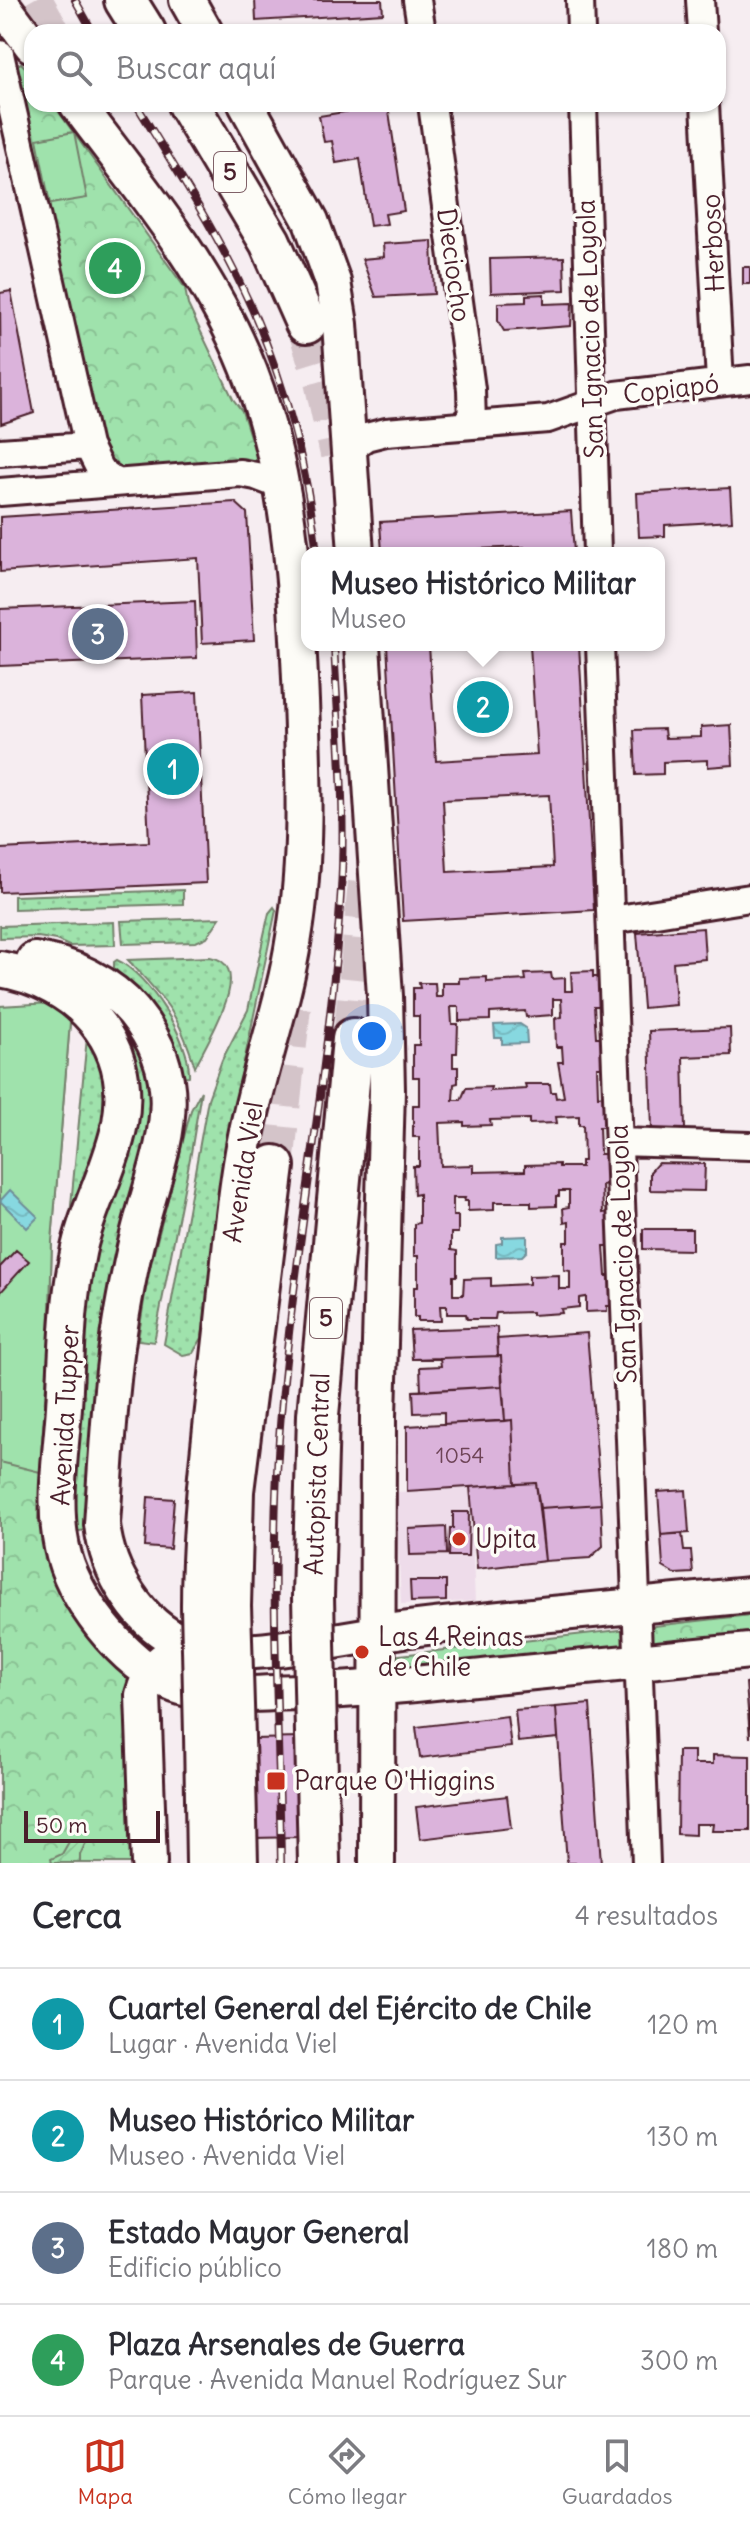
<!DOCTYPE html>
<html lang="es">
<head>
<meta charset="utf-8">
<style>
  body { margin:0; font-family:Delius,sans-serif; background:#f7f7f7; color:#2b2b33 }
  .scale { position:absolute; left:24px; bottom:20px; width:136px; box-sizing:border-box; padding-left:8px; border:4px solid #4a1f2b; border-top:0; font-size:22px; line-height:28px; white-space:nowrap; color:#4a1f2b; -webkit-text-stroke:6px #fdfcf7; paint-order:stroke }
  .you { position:absolute; left:372px; top:1036px; width:28px; height:28px; margin:-20px; border:6px solid #fff; border-radius:50%; background:#1a73e8; box-shadow:0 0 0 12px #1a73e833 }
  .badge { display:grid; place-items:center; width:52px; height:52px; border-radius:50%; background:#c8321e; color:#fff; font-size:26px; font-weight:700 }
  .pin { position:absolute; translate:-50% -50%; border:4px solid #fff; box-shadow:0 2px 8px #0006 }
  .popup { position:absolute; left:301px; top:547px; width:364px; height:104px; box-sizing:border-box; display:grid; place-content:center; border-radius:16px; background:#fff; filter:drop-shadow(0 2px 6px #0005); font-size:26px; white-space:nowrap; color:#7c7c81 }
  .popup b { font-size:30px; color:#2b2b33 }
  .popup::after { content:''; position:absolute; left:50%; top:100%; margin-left:-16px; border:16px solid transparent; border-top-color:#fff }
  .list { margin:0; padding:0; list-style:none }
  h2 { display:flex; justify-content:space-between; align-items:center; height:104px; margin:0; padding:0 32px; font-size:34px }
  h2 small { font-size:26px; font-weight:400; color:#7c7c81 }
  .list li { display:grid; grid-template-columns:52px 1fr auto; gap:24px; align-items:center; box-sizing:border-box; height:112px; padding:0 32px; border-top:2px solid #e1e1e2 }
  .list b { display:block; font-size:30px; white-space:nowrap }
  .list p { margin:0; font-size:26px; white-space:nowrap; color:#7c7c81 }
  .list em { font-size:26px; font-style:normal; color:#7c7c81 }
  .icon { flex:none; width:44px; height:44px; fill:none; stroke:currentColor; stroke-width:2; stroke-linecap:round; stroke-linejoin:round }
  .map { position:relative; flex:none; width:750px; height:1863px; overflow:hidden }
  .search { position:absolute; background:#fff; box-shadow:0 2px 6px #0004; left:24px; right:24px; top:24px; height:88px; display:flex; align-items:center; gap:20px; box-sizing:border-box; padding:0 28px; border-radius:24px; color:#7c7c81; font-size:30px }
  .sheet { height:552px; background:#fff }
  nav { display:flex; justify-content:space-around; align-items:center; box-sizing:border-box; height:112px; border-top:2px solid #e1e1e2; background:#fff; font-size:22px; color:#7c7c81 }
  nav a { display:grid; justify-items:center; gap:4px }
  nav .on { color:#c8321e }
  .map>svg:first-child { display:block }
</style>
</head>
<body>
<div class="map">
<svg width="750" height="1863" viewBox="0 0 750 1863">
  <defs>
    <pattern id="grass-dots" width="8" height="8" patternUnits="userSpaceOnUse" patternTransform="scale(2)"><rect width="8" height="8" fill="#9fe2ac"/><path d="M2 2h.1M6 6h.1" fill="none" stroke="#8ac194" stroke-width="1.8" stroke-linecap="round"/></pattern>
    <pattern id="park-crowns" width="20" height="18" patternUnits="userSpaceOnUse" patternTransform="scale(2)"><rect width="20" height="18" fill="#9fe2ac"/><path d="M2 6a3 3 0 1 1 6 0M12 15a3 3 0 1 1 6 0" fill="none" stroke="#8ac194"/></pattern>
    <pattern id="garden-furrows" width="10" height="10" patternUnits="userSpaceOnUse" patternTransform="scale(2)"><rect width="10" height="10" fill="#9fe2ac"/><path d="M-1 1l2-2M0 10L10 0M9 11l2-2" fill="none" stroke="#8ac194"/></pattern>
    <pattern id="water-waves" width="16" height="10" patternUnits="userSpaceOnUse" patternTransform="scale(2)"><rect width="16" height="10" fill="#87d8e0"/><path d="M0 5q4-4 8 0t8 0" fill="none" stroke="#76b9c0"/></pattern>
  </defs>
  <rect width="100%" height="100%" fill="#f6edf1"/>
  <filter id="ink" filterUnits="userSpaceOnUse"><feTurbulence type="fractalNoise" baseFrequency=".0125" numOctaves="2"/><feDisplacementMap in="SourceGraphic" scale="16" xChannelSelector="R" yChannelSelector="G"/><feConvolveMatrix kernelMatrix="1 2 1 2 8 2 1 2 1" color-interpolation-filters="sRGB"/></filter>
  <g filter="url(#ink)">
    <path fill="#eedcea" d="M470,1488l5,113 -74,3 -5,-112z"/>
    <path fill="url(#grass-dots)" stroke="#74806c" stroke-width="2" d="M183,890v14l-169,5v-13z
      M274,907l2,3 -45,214 -29,214 -9,15 -10,2 -19,-11 44,-245 14,-39 26,-50 16,-75 5,-22z
      M220,918l-13,19 -11,5 -73,2 -2,-23z
      M114,922l1,23 -46,1 -13,-6 -18,-3 -38,1v-12z
      M210,957c48,7 -4,86 -15,110 -17,-55 -29,-66 -67,-107z
      M117,960c31,14 74,81 72,116l-7,1c-14,-48 -31,-76 -68,-109v-6z
      M94,987l63,83 -66,459 -17,3 1,-60 10,-162 7,-47 45,-160z
      M86,1019l26,82 -47,167 22,-231z
      M201,1091l-10,62 -37,189 -16,-2 10,-66 10,-37 33,-127z"/>
    <path fill="url(#park-crowns)" stroke="#74806c" stroke-width="2" d="M21,63l11,11v30h21l132,184 3,17 45,94 9,12 16,51 -141,12 -24,-47 -78,-361z
      M0,1006l70,16 -18,219 -3,101 -11,177 7,1 25,89 22,32 38,39 5,183h-135z
      M750,1615v17l-365,42 -2,-17z"/>
    <path fill="url(#garden-furrows)" stroke="#74806c" stroke-width="2" d="M70,1840l16,2 -6,13v8h-28l-1,-4 11,-5z"/>
    <path fill="#9fe2ac" stroke="#74806c" stroke-width="2" d="M74,132l13,66 -37,6 -13,-65z
      M51,1003l19,19 -18,219 -3,101 -9,130 -40,-10v-456z"/>
    <path fill="url(#water-waves)" stroke="#6f8e98" stroke-width="2" d="M520,1024l6,4 1,15 -25,1v-6h-7l-1,-13z
      M10,1190l28,27 -11,11 -27,-27z
      M527,1236v15l-5,5 -26,1v-13l6,-1v-6z"/>
    <path fill="#dbb3db" stroke="#4a1f2b" stroke-width="2" fill-rule="evenodd" d="M255,0h127l1,13 -127,8z
      M388,105l16,106 -19,3 2,10 -17,2 -10,-67 -24,4 -4,-22 -8,1 -5,-26z
      M432,241l2,53 -58,3 -14,-38 22,-2 -1,-13z
      M564,257l1,33 -74,3 -1,-34z
      M743,267h7v17h-7z
      M11,291l23,122 -33,11 -1,-131z
      M544,294v10l28,-1 -1,23 -67,5 -6,-10v-18l28,-1v-7z
      M730,488l2,33 -67,4v11l-26,1 -2,-44z
      M235,502l12,11 7,127 -52,3 -4,-85 -198,14v-55z
      M571,511l3,42h-49l-1,-6 -142,6 -2,-31z
      M195,601l2,57 -197,8v-57z
      M387,645h42l7,116 101,-6 -7,-110h49l15,265 -191,11zM549,795l4,72 -106,5 -4,-72z
      M197,692l9,191 -206,9v-43l149,-7 -7,-147z
      M731,725l2,40 -25,2v-7l-45,2v12l-27,1 -2,-45 30,-1 1,9 36,-1v-10z
      M703,928l2,31 -32,3 3,43 -33,3 -6,-75z
      M593,971v6h6l1,29h-6l2,31h5l1,30h-5l1,29 6,-1v32h-5l1,27h6v30l-4,1 1,28 5,-1 1,34h-5l2,30h4l1,30h-4v5l-21,1v-15l-7,1v9l-18,2 1,4 -30,2v-3l-36,1 -1,6h-28l-1,-5h-19v-8h-7l1,15h-23v-4h-4v-30h4v-31h-4v-32l5,-1v-29l-5,1 -1,-29h6v-29h-6v-32h6v-28h-6v-32h6v-29h-6v-28h7l-1,-5h16l1,14h6v-14h17v-5l28,-1v5l39,-2 -1,-6 26,-1 1,6 13,-1v13h7l-1,-19zM553,999h8l1,18 -7,1 1,29h6l1,15h-5l6,35 -8,1 -1,-6h-4l-1,-8h-25l1,5 -36,2 1,-4 -25,1 -5,12h-8l1,-16 4,-1v-16h-5v-14h4l1,-29h-6l-1,-17h8v14l31,-1v-7l35,-2 1,6 27,-2zM579,1116v9h4l1,36h-3v6h-22v-3l-34,1v6l-51,1v-7l-33,1 -2,-43 25,-1v4l27,-1 -1,-5 39,-1v5l28,-1 -1,-6zM559,1191h10v16l-6,1 1,15 5,-1v20h-5v28l6,1v18h-11v-14l-30,1v8l-38,2v-8l-27,1 -1,16h-10v-19h4v-25l-6,-1v-17h7v-17h-5v-18h12l-1,3h4v10l26,-1v-8h37v5l25,-1v-10h3z
      M730,1028l1,27 -48,2 2,72 -33,1 -3,-99z
      M658,1163l47,1 -1,27 -54,-1v-18z
      M643,1229h49v21l-49,-1z
      M16,1250l13,11 -29,32v-26z
      M497,1327l1,29 -86,3 -2,-29z
      M587,1333l14,171 -61,4 -4,-25 -21,1 -3,-64 -7,1 -4,-65h-3l-1,-17z
      M501,1356l1,30 -81,5 -1,-24 21,-1 -1,-8z
      M502,1386l3,35 -61,3v-12l-30,1 -1,-22z
      M512,1420l3,64 -108,7v-65z
      M536,1483l9,78 -68,8 -7,-82z
      M686,1490l3,43 -28,2 -3,-43z
      M148,1497l26,2 -4,50 -25,-2z
      M601,1504l2,42 -13,12 -45,3 -5,-53z
      M453,1512h16l-1,44h-19l1,-28h3z
      M446,1527l1,27 -37,1 -1,-26z
      M682,1533l2,18h7l2,22 -18,1 -12,-7 -2,-32z
      M410,1581h36v20l-35,1z
      M750,1682v56l-4,-55z
      M590,1704l11,159h-34l-11,-156z
      M556,1707l2,31 -40,4 -3,-32z
      M507,1716l4,31 -91,11 -4,-31z
      M300,1738l1,99 -47,1 -1,-99z
      M678,1751h16v13h19v-9l37,1v75h-38l1,-7h-18v11l-18,-1z
      M507,1796l4,32 -91,11 -4,-32z"/>
    <g fill="none" stroke-linecap="round" stroke-linejoin="round">
      <path stroke="#d4c4c9" stroke-width="40" stroke-dasharray="40 20" stroke-linecap="butt" d="M32,0l18,32
        M306,323l18,58 16,73
        M353,1039l15,-156
        M274,1166l19,-179"/>
      <g stroke="#4a1f2b" stroke-width="32">
        <path id="minor" d="M417,0l5,32
          M580,0l1,32
          M700,0l2,32
          M0,54l88,392 12,24 15,11
          M432,104l39,285 1,36
          M583,104l14,449
          M705,104l15,278
          M350,448l16,-11 20,-5 162,-13 68,-24 134,-16
          M0,452l88,-6
          M0,492l240,-19 16,3 26,10
          M600,645l46,1218
          M612,920l138,-22
          M618,1142l132,4"/>
      </g>
      <g stroke="#4a1f2b" stroke-width="40">
        <path id="major" d="M187,0l18,32
          M0,2l32,43
          M77,104c60,80 125,157 165,249 48,110 54,230 59,348 3,79 6,158 -7,236 -11,73 -39,142 -51,215 -11,62 -15,126 -22,188 -10,89 -22,178 -22,267
          M246,104l65,117 22,61 7,42 16,229
          M362,645l23,351 2,94 -9,326 -1,447
          M34,960c37,4 76,23 100,52 55,68 31,126 10,201 -10,33 -16,66 -22,100 -12,70 -15,141 -20,211 5,48 37,101 83,120 53,22 174,-10 233,-16 111,-13 222,-22 332,-33
          M0,969c77,13 135,72 120,154 -9,47 -35,89 -43,135 -10,49 -10,100 -13,149 -3,48 -13,101 0,149 14,51 68,117 120,132 35,10 77,5 113,4 69,-2 137,-10 206,-17 82,-8 165,-16 247,-24
          M202,1734l2,129
          M149,1863l-6,-168c4,-15 10,-29 24,-37"/>
      </g>
      <g stroke="#4a1f2b" stroke-width="46">
        <path id="highway" d="M125,0l20,32
          M188,104l82,138 36,81
          M313,1597l5,-182 35,-376
          M230,1606l3,-115 41,-325
          M316,1733l3,130
          M234,1738l3,125"/>
      </g>
      <use href="#minor" stroke="#fdfcf7" stroke-width="26"/>
      <use href="#major" stroke="#fdfcf7" stroke-width="34"/>
      <use href="#highway" stroke="#fdfcf7" stroke-width="40"/>
      <g stroke="#4a1f2b" stroke-width="8">
        <path id="rail" d="M75,0l18,32
          M136,104c34,56 70,111 99,169 44,87 71,183 82,280
          M281,1863c-2,-141 -12,-283 -2,-424 13,-183 51,-365 62,-549 5,-81 -3,-163 -7,-245"/>
      </g>
      <use href="#rail" stroke="#fdfcf7" stroke-width="5" stroke-dasharray="15" stroke-linecap="butt"/>
      <g stroke="#4a1f2b" stroke-width="40" stroke-linecap="butt">
        <path id="major-bridge" d="M199,1607l3,127"/>
      </g>
      <g stroke="#4a1f2b" stroke-width="46" stroke-linecap="butt">
        <path id="highway-bridge" d="M313,1597l3,136
          M230,1606l4,132"/>
      </g>
      <use href="#major-bridge" stroke="#fdfcf7" stroke-width="34"/>
      <use href="#highway-bridge" stroke="#fdfcf7" stroke-width="40"/>
    </g>
  </g>
  <g fill="#c8321e" stroke="#fdfcf7" stroke-width="3">
    <circle cx="459" cy="1539" r="8"/>
    <circle cx="362" cy="1652" r="8"/>
    <rect x="266" y="1771" width="20" height="20" rx="4"/>
  </g>
  <g text-anchor="middle" stroke-width="7" stroke-linejoin="round" paint-order="stroke">
    <g font-size="22" fill="#6e4457">
      <text x="460" y="1463">1054</text>
    </g>
    <g fill="#fdfcf7" stroke="#806168" stroke-width="2">
      <rect x="214" y="152" width="32" height="40" rx="6"/>
      <rect x="310" y="1298" width="32" height="40" rx="6"/>
    </g>
    <g font-size="24" font-weight="bold" fill="#4a1f2b">
      <text x="230" y="180">5</text>
      <text x="326" y="1326">5</text>
    </g>
    <g font-size="26" fill="#4a1f2b" stroke="#fdfcf7">
      <text transform="translate(713 243) rotate(-93)" y="9">Herboso</text>
      <text transform="translate(454 265) rotate(82)" y="9">Dieciocho</text>
      <text transform="translate(590 329) rotate(-92)" y="9">San Ignacio de Loyola</text>
      <text transform="translate(671 389) rotate(-7)" y="9">Copiapó</text>
      <text transform="translate(243 1172) rotate(-81)" y="9">Avenida Viel</text>
      <text transform="translate(623 1254) rotate(-92)" y="9">San Ignacio de Loyola</text>
      <text transform="translate(65 1415) rotate(-87)" y="9">Avenida Tupper</text>
      <text transform="translate(317 1474) rotate(-88)" y="9">Autopista Central</text>
    </g>
    <g font-size="26" fill="#4a1f2b" stroke="#fdfcf7" text-anchor="start">
      <text x="475" y="1548">Upita</text>
      <text x="378" y="1646">Las 4 Reinas<tspan x="378" dy="30">de Chile</tspan></text>
      <text x="294" y="1790">Parque O'Higgins</text>
    </g>
  </g>
</svg>
<div class="scale">50 m</div>
<div class="you"></div>
<div class="pin badge" style="left:173px;top:769px;background:#0f9aa8">1</div>
<div class="pin badge" style="left:483px;top:707px;background:#0f9aa8">2</div>
<div class="popup"><b>Museo Histórico Militar</b>Museo</div>
<div class="pin badge" style="left:98px;top:634px;background:#5c6f8a">3</div>
<div class="pin badge" style="left:115px;top:268px;background:#2e9e5b">4</div>
<div class="search"><svg class="icon" aria-label="search" viewBox="0 0 24 24"><circle cx="10" cy="10" r="6"/><path d="M15 15l6 6"/></svg>Buscar aquí</div>
</div>
<section class="sheet">
<h2>Cerca<small>4 resultados</small></h2>
<ul class="list">
<li><span class="badge" style="background:#0f9aa8">1</span><div><b>Cuartel General del Ejército de Chile</b><p>Lugar · Avenida Viel</p></div><em>120 m</em></li>
<li><span class="badge" style="background:#0f9aa8">2</span><div><b>Museo Histórico Militar</b><p>Museo · Avenida Viel</p></div><em>130 m</em></li>
<li><span class="badge" style="background:#5c6f8a">3</span><div><b>Estado Mayor General</b><p>Edificio público</p></div><em>180 m</em></li>
<li><span class="badge" style="background:#2e9e5b">4</span><div><b>Plaza Arsenales de Guerra</b><p>Parque · Avenida Manuel Rodríguez Sur</p></div><em>300 m</em></li>
</ul>
</section>
<nav>
<a class="on"><svg class="icon" aria-label="map" viewBox="0 0 24 24"><path d="M3 6l6-2 6 2 6-2v14l-6 2-6-2-6 2zM9 4v14M15 6v14"/></svg>Mapa</a>
<a><svg class="icon" aria-label="directions" viewBox="0 0 24 24"><path d="M12 3l9 9-9 9-9-9zM9 14v-3h6M13 9l2 2-2 2"/></svg>Cómo llegar</a>
<a><svg class="icon" aria-label="saved" viewBox="0 0 24 24"><path d="M7 4h10v16l-5-4-5 4z"/></svg>Guardados</a>
</nav>
</body>
</html>
